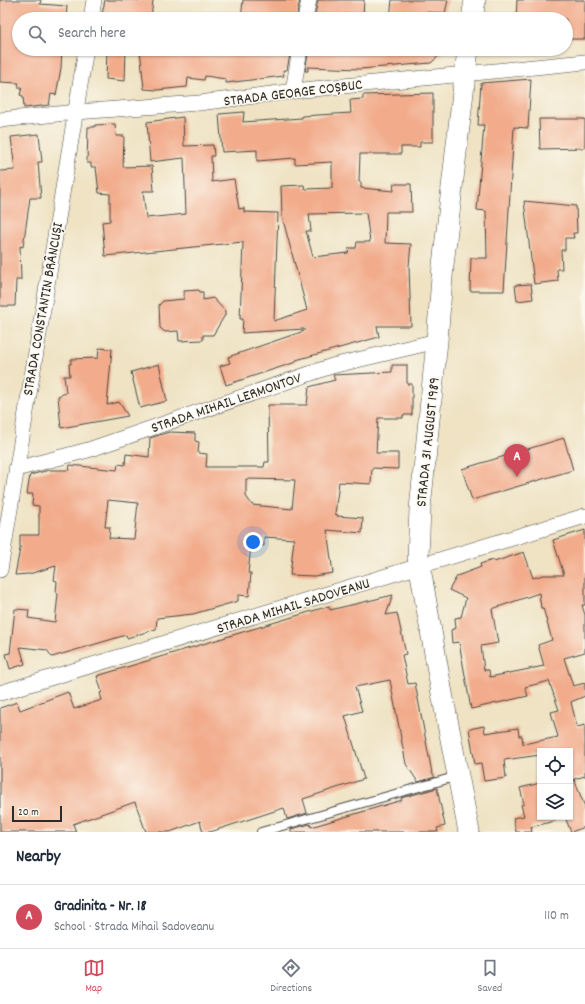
<!DOCTYPE html>
<html lang="en">
<head>
<meta charset="utf-8">
<style>
  body { margin:0; font-family:Dekko,sans-serif; background:#f6f6f7; color:#1f2937 }
  .controls { position:absolute; right:12px; bottom:12px; display:grid; overflow:hidden; border-radius:0px; box-shadow:0 1px 3px #0004 }
  .controls button { width:36px; height:36px; display:grid; place-items:center; padding:0; border:0; border-bottom:1px solid #e0e1e3; background:#fff; color:#1f2937; font:20px sans-serif }
  .scale { position:absolute; left:12px; bottom:10px; width:50px; box-sizing:border-box; padding-left:4px; border:2px solid #2b2b2b; border-top:0; font-size:11px; line-height:14px; white-space:nowrap; color:#2b2b2b; -webkit-text-stroke:3px #fbf7ec; paint-order:stroke }
  .you { position:absolute; left:253px; top:542px; width:14px; height:14px; margin:-10px; border:3px solid #fff; border-radius:50%; background:#1a73e8; box-shadow:0 0 0 6px #1a73e833 }
  .badge { display:grid; place-items:center; width:26px; height:26px; border-radius:50%; background:#d1495b; color:#fff; font-size:13px; font-weight:700 }
  .pin { position:absolute; translate:-50% -33px; filter:drop-shadow(0 1px 2px #0008) }
  .pin::after { content:''; position:absolute; top:21px; width:14px; height:12px; background:inherit; clip-path:polygon(0 0,100% 0,50% 100%) }
  .list { margin:0; padding:0; list-style:none }
  h2 { display:flex; justify-content:space-between; align-items:center; height:52px; margin:0; padding:0 16px; font-size:17px }
  h2 small { font-size:13px; font-weight:400; color:#747a83 }
  .list li { display:grid; grid-template-columns:26px 1fr auto; gap:12px; align-items:center; box-sizing:border-box; height:64px; padding:0 16px; border-top:1px solid #e0e1e3 }
  .list b { display:block; font-size:15px; white-space:nowrap }
  .list p { margin:0; font-size:13px; white-space:nowrap; color:#747a83 }
  .list em { font-size:13px; font-style:normal; color:#747a83 }
  .icon { flex:none; width:22px; height:22px; fill:none; stroke:currentColor; stroke-width:2; stroke-linecap:round; stroke-linejoin:round }
  .map { position:relative; flex:none; width:585px; height:832px; overflow:hidden }
  .search { position:absolute; background:#fff; box-shadow:0 1px 3px #0004; left:12px; right:12px; top:12px; height:44px; display:flex; align-items:center; gap:10px; box-sizing:border-box; padding:0 14px; border-radius:22px; color:#747a83; font-size:15px }
  .sheet { height:116px; background:#fff }
  nav { display:flex; justify-content:space-around; align-items:center; box-sizing:border-box; height:56px; border-top:1px solid #e0e1e3; background:#fff; font-size:11px; color:#747a83 }
  nav a { display:grid; justify-items:center; gap:2px }
  nav .on { color:#d1495b }
  .map>svg:first-child { display:block }
</style>
</head>
<body>
<div class="map">
<svg width="585" height="832" viewBox="0 0 585 832">
  <rect width="100%" height="100%" fill="#fbf7ec"/>
  <filter id="ink" filterUnits="userSpaceOnUse"><feTurbulence type="fractalNoise" baseFrequency=".025" numOctaves="2"/><feDisplacementMap in="SourceGraphic" scale="8" xChannelSelector="R" yChannelSelector="G"/><feConvolveMatrix kernelMatrix="1 2 1 2 8 2 1 2 1" color-interpolation-filters="sRGB"/></filter>
  <filter id="wash" filterUnits="userSpaceOnUse"><feTurbulence type="fractalNoise" baseFrequency=".012" numOctaves="4" result="noise"/><feDisplacementMap in="SourceGraphic" scale="16" xChannelSelector="R" yChannelSelector="G"/><feGaussianBlur stdDeviation="0.9" result="paint"/><feColorMatrix in="noise" values="0 0 0 0 0 0 0 0 0 0 0 0 0 0 0 0 0 1.4 0 .05"/><feComposite in="paint" operator="in"/></filter>
  <g filter="url(#wash)">
    <rect width="100%" height="100%" fill="#efe3c4"/>
    <g id="blocks">
      <path fill="#f2ab8b" fill-rule="evenodd" d="M0,0h41l-1,4 27,2 -1,13h-47v30h43l-1,19 -5,27 -5,-1 -2,11 -25,3 -1,-12 -3,-1 2,-8h-4l1,-4 -19,-1z
        M105,0h48l-2,19h-50z
        M243,0h57l-4,19h-55z
        M318,0h46l-1,16 -18,-2 -1,5h-30z
        M392,0h56l-3,13 -21,-1v7l-34,-1z
        M517,0h68v39h-19v-20h-50z
        M107,49h19l-1,32 -19,-2z
        M140,49l39,5v-5h112l-4,21h-4l1,6 -58,7v-4l-21,-3 -1,4 -16,-2 -1,9 -30,3 -13,-1z
        M309,49l54,4v-4h83l-15,14 -71,6 -52,-2v4h-3z
        M531,79l-3,49 -14,-1 -10,164h-34l1,-33h16l-1,-47 -9,-1 7,-85h-6l3,-42z
        M433,93v49h-13v5h-19v7h-41l-1,28h2v6l33,3 -1,-7h18l1,28h-26l-1,31 26,1 -2,22 2,60h-34l2,11 -83,23v2l-70,23 -6,-19 10,-3 -2,-6 76,-26v-2l-62,4 1,-14h-3l3,-77 -138,14 -3,-34 8,-1v-27l-11,-1 -3,-26h-5v-4h-4l1,-36h7v-2l20,-1 1,12h8l-1,31 29,-1 2,25h-11l3,27 40,-4 -2,-56 -34,4 -3,-40 36,-5 1,29 29,-1 1,11h-3l1,26 22,-3 5,30 5,-1v4l34,1 -4,108 33,-11 -25,-94 -1,-30 23,-1 1,4 27,-1v-26l-37,2v-6l-38,3v-11l-35,2 -3,-38 25,-2 -1,10 59,-4v-2l49,-3 -1,-13 13,-1v-4zM366,213l4,29h-13l-1,6h-7l-1,5 -35,4 -7,-26h5l-2,-17z
        M539,119h46v29l-45,1z
        M39,134l3,28h-4l3,36h-11l-7,49 -3,-1 1,34h-5l-1,26h-15v-135l15,-1 -4,-33z
        M524,201l52,5 1,27h-4l1,5h-9v12h-4l1,19h-5l1,12 -24,3z
        M531,284l2,15 -16,2 -2,-16z
        M199,290l1,2h3v8l10,-2 12,13v4l-12,20h-10v5l-24,1 -1,-10 -13,1 -5,-4 -1,-23 4,-4 21,-2v-8z
        M99,348l13,1 -5,56 12,-3 9,14 -67,12 -3,-32 8,-3 -2,-17h6l-1,-12h2v-5l27,-1z
        M159,364l8,37 -27,7 -9,-36z
        M392,365h15v19h5v31h-9v3h-25l-2,35h22v16l-26,-1 -1,16 -32,-2 -4,32h2v2l26,2 -1,15 -35,-3 6,43 -19,3 -24,-1 4,-36 -30,-2v9h-13l-3,27h3l-2,23 -11,-1v6l-45,13 -36,4 -1,11 -29,9 -1,-3 -74,22 -5,-7 -27,-3 5,17 -15,5 -4,-15 4,-1 5,-44 14,1 -1,8 27,4 3,-28 -2,-1 1,-12 -3,-1 2,-14 -27,8 -14,1 5,-26v-14h19v-29l-7,-1 1,-11h-6l3,-19 19,-5h20l1,-5 47,5 1,-6 7,1 1,-11 23,3 1,-19 19,-6 26,1v8l4,1 -1,11 9,1 -1,13h58l1,-5h4l-1,-57h39l2,-18 26,-7 -2,-5 59,-3zM246,479l49,1 -3,29 -40,-4 -6,-9zM108,500l30,3 -4,36 -25,-1 1,-11h-5z
        M564,438l9,32 -101,30 -10,-31z
        M585,530v75h-3l3,10v37l-21,6 9,28 12,-3v13l-14,6 6,25 8,-2v51l-11,3 11,28v20l-14,5 -6,-15h5v-66h-30v4l-36,5 2,18 -22,3 -3,-18 -6,1 -6,-35 15,-3 1,7 33,-5 1,8h3l1,8 35,-7 -7,-25 8,-2 -10,-29 -24,6 3,9 -57,13 -12,-67 -7,1 -1,-13 5,-2 -1,-10 6,-1 5,-19 -17,-8 8,-14 24,-9 -1,-3 13,-4 1,2 30,-10 9,26 10,-3h21l-11,-35zM539,593l2,15h2l9,32 -14,5 6,21 -54,11 -1,-7h-5l-3,-24 17,-3 -6,-34z
        M393,595l-7,20 11,-2 9,41 -4,1 6,29 7,-1 17,90 3,4 -17,5 -12,-18 -16,-84 -35,7 7,24 -17,5 19,63 -61,20 4,14 -20,6 -3,-11 -74,24h-7l-3,-11 -30,11h-24l-11,-30 -62,22 3,8h-76v-124l17,-6 3,8 48,-18 6,17 28,-9 -2,-7 2,-1 -5,-16 232,-70 1,4z
        M540,783v34h14l1,4 -24,6 1,5h-16l-3,-14 11,-2 -3,-11 3,-1 -4,-16z
        M437,788l8,38 -8,2 1,4h-147v-3l19,-5 1,3 91,-27 -1,-2z"/>
    </g>
  </g>
  <g filter="url(#ink)">
    <use href="#blocks" fill-opacity="0" stroke="#484742" stroke-width="1"/>
    <g fill="none" stroke-linecap="round" stroke-linejoin="round">
      <g stroke="#484742" stroke-width="10">
        <path id="lane" d="M261,832l197,-56"/>
      </g>
      <g stroke="#484742" stroke-width="16">
        <path id="street" d="M91,19l3,-19
          M305,19l4,-19
          M293,91l7,-42
          M0,120l76,-8 123,-9 104,-13 282,-28
          M16,469l72,-19 244,-84 105,-25
          M0,570l86,-521
          M0,693l585,-177"/>
      </g>
      <g stroke="#484742" stroke-width="22">
        <path id="secondary" d="M472,19l3,-19
          M468,49l-25,216 -6,76 -17,168 -2,48 23,131 28,144"/>
      </g>
      <use href="#lane" stroke="#fff" stroke-width="8"/>
      <use href="#street" stroke="#fff" stroke-width="15"/>
      <use href="#secondary" stroke="#fff" stroke-width="21"/>
    </g>
  </g>
  <g text-anchor="middle" stroke-width="3" stroke-linejoin="round" paint-order="stroke">
    <g font-size="15" fill="#2b2b2b" stroke="#fbf7ec">
      <text transform="translate(293 92) rotate(-7)" y="5">STRADA GEORGE COȘBUC</text>
      <text transform="translate(42 309) rotate(-80)" y="5">STRADA CONSTANTIN BRÂNCUȘI</text>
      <text transform="translate(226 402) rotate(-19)" y="5">STRADA MIHAIL LERMONTOV</text>
      <text transform="translate(427 442) rotate(-84)" y="5">STRADA 31 AUGUST 1989</text>
      <text transform="translate(293 605) rotate(-17)" y="5">STRADA MIHAIL SADOVEANU</text>
    </g>
  </g>
</svg>
<div class="controls">
<button><svg class="icon" aria-label="locate" viewBox="0 0 24 24"><circle cx="12" cy="12" r="6"/><path d="M12 2v4M12 18v4M2 12h4M18 12h4"/></svg></button>
<button><svg class="icon" aria-label="layers" viewBox="0 0 24 24"><path d="M12 4l9 5-9 5-9-5zM3 14l9 5 9-5"/></svg></button>
</div>
<div class="scale">20 m</div>
<div class="you"></div>
<div class="pin badge" style="left:517px;top:477px">A</div>
<div class="search"><svg class="icon" aria-label="search" viewBox="0 0 24 24"><circle cx="10" cy="10" r="6"/><path d="M15 15l6 6"/></svg>Search here</div>
</div>
<section class="sheet">
<h2>Nearby<small></small></h2>
<ul class="list">
<li><span class="badge">A</span><div><b>Gradinita - Nr. 18</b><p>School · Strada Mihail Sadoveanu</p></div><em>110 m</em></li>
</ul>
</section>
<nav>
<a class="on"><svg class="icon" aria-label="map" viewBox="0 0 24 24"><path d="M3 6l6-2 6 2 6-2v14l-6 2-6-2-6 2zM9 4v14M15 6v14"/></svg>Map</a>
<a><svg class="icon" aria-label="directions" viewBox="0 0 24 24"><path d="M12 3l9 9-9 9-9-9zM9 14v-3h6M13 9l2 2-2 2"/></svg>Directions</a>
<a><svg class="icon" aria-label="saved" viewBox="0 0 24 24"><path d="M7 4h10v16l-5-4-5 4z"/></svg>Saved</a>
</nav>
</body>
</html>
